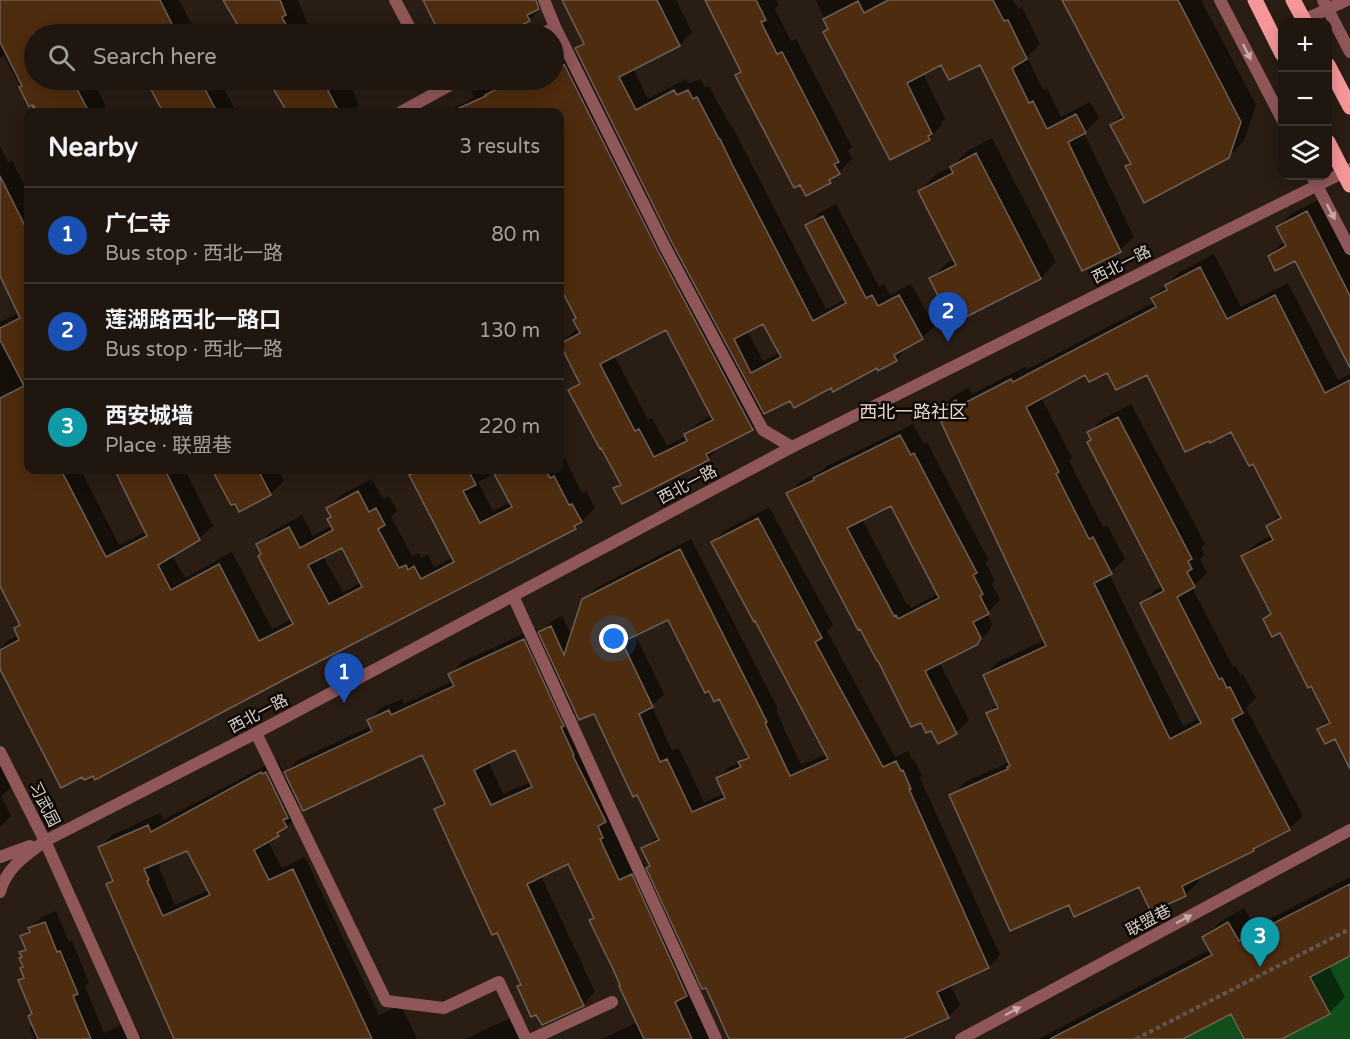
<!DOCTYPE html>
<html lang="en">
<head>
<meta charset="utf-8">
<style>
  body { margin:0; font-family:"Varela Round","Noto Sans SC",sans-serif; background:#2c231d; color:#f1f3f6 }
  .controls { position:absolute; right:18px; top:18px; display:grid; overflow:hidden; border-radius:12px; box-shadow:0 3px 15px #0003 }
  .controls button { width:54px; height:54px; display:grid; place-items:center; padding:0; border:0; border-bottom:2px solid #3c352f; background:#1f160f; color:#f1f3f6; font:30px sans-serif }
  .you { position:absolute; left:614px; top:639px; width:21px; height:21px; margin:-15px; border:4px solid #fff; border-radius:50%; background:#1a73e8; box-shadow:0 0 0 9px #1a73e833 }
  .badge { display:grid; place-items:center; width:39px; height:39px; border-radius:50%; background:#f59b9b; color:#fff; font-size:20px; font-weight:700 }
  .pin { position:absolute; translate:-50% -50px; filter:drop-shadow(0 2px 3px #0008) }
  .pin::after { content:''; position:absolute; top:32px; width:21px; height:18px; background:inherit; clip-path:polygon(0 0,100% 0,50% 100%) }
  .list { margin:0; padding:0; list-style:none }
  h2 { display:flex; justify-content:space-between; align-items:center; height:78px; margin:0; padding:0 24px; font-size:26px }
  h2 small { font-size:20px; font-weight:400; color:#a19f9e }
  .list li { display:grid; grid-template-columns:39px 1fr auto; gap:18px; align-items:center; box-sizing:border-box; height:96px; padding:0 24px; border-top:2px solid #3c352f }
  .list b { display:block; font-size:22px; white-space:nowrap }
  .list p { margin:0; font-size:20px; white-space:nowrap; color:#a19f9e }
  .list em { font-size:20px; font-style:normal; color:#a19f9e }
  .icon { flex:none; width:33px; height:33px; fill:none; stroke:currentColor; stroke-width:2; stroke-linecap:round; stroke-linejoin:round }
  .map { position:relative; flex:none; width:1350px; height:1039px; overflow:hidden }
  .search { position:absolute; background:#1f160f; box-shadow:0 3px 15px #0003; left:24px; top:24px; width:540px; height:66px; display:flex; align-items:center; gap:15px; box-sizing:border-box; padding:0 21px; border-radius:33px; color:#a19f9e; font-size:22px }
  .panel { position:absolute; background:#1f160f; box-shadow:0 3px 15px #0003; left:24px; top:108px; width:540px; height:366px; border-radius:12px }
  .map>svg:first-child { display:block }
</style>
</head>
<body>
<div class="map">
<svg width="1350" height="1039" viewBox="0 0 1350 1039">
  <rect width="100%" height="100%" fill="#291d14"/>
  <path fill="#124e1a" d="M1350,956v83h-68l48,-25 -20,-37z
    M1231,1014l13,25h-61z"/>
  <path fill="#0007" fill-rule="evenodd" d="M0,0h179l18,34h-72l-10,-19 -46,18v1h-35v46h58l17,32h-70l-5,-10 -4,3 -26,-49 -4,2z
    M226,0h72l10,24 2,-1 7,11h-73l-18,-31z
    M425,0h121l-5,8 -12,12 -27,14h-60z
    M563,0h113l16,32 -12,12 -47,24 15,31 38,-20 3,5 11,-5 5,9 4,-2 23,42h1l93,181 20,-10 -39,-74 12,-12 17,-9 43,83 5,-3 6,11 21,-11 24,42 -13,12 -14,8v1l-12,12 -18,10 -1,-3 -45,20 -41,13 -28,14 2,3 -12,12 -33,17v1l-12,13 -93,30 6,-6 -51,-92 10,-10 -19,-37 12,-12 6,-4 -2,-11 -17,-33v-172h-115l25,-12 4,-3 -7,-13 1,-4h86v-15l24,-13 -1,-4 7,-7zM764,322l16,31 -17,8 -16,-31zM667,328l45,87 -14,8 -13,12 1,1 -19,10 -15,-28 -4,2 -34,-65z
    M707,0h69l3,5 -4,4 16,32 5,-2 56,108 -4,4 4,8 -22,23 -93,-107 5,-5z
    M816,0h197l5,9 4,-2 18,37 -13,13 16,33 4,-2 14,29 29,-15 9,16 -15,15 50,104 -14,13 -37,19 -102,-206h-39l-19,10 22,46 -4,3 1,3 -13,13 -100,-110z
    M1064,0h137l55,105 -12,36 -16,16 -101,10 5,-5 -20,-37 11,-11z
    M148,80h72l16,32h-77l-1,-2 3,-4z
    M270,80h71l2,3 4,-1 5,6 7,17 -3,3 2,4h-69z
    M992,138l64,124 -15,16 -80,40 -30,-39 16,-16 8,-4 -35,-68 15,-16 17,-8 15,-16z
    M0,146l8,16 4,-2 16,33v156l-6,3 6,13v105h53l38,75 28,-14 -31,-61h69l28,56 -14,13 -27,16 13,23 47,-26 40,77 20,-10 -34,-74 13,-13 31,-17 11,21 20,-11 -1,-9 -4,-8 13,-13 31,-16 11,20 6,-3 8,15 -6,6 21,39 7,-3 2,5 7,-4 6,13 20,-10 -43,-81 3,-3 -2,-3h148v-21l22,44 4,-2 9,17 -20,20 -289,149 -286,-12v-17l7,-7 12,-6 -4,-7 6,-5 -21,-41v-260l19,-9 -18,-38 -1,1zM496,473l15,29 -18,9 -15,-29zM343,546l19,36 -19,10 -20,-36z
    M1320,199l30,58v108l-54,-106 -27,-3 16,-15 -7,-14 13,-13z
    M1214,254l27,53 47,-24 50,97 12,-6v392l-14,-29 -17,-8 10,-10 -48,-88 -17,-12 7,-7 -28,-56 14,-13 16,-8 -5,-9 12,-12 -26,-52 -22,-32 -84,-57 -40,-3 -22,3 -45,24 31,61 -3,3 34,66 4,-2 18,34 -16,15 74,152 17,-8 -58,-114 13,-14 9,-4 -76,-144 4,-4 -3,-6 14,-13 28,-15 74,140 -4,4 3,7 -4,4 7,14 -15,14 41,80 3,-1 5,10 2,-2 13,24 -10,10 57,108 -14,13 -32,16 -4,5 -56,27 2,4 -14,14 -45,-10 -70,18 -119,-107 14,-14 45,-20 -23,-48 11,-11 -13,-28 13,-13 47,-22 -106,-230 13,-13 17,-9 3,6 53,-27 1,3 129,-68 -2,-4 27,-26z
    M913,424l11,20 3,-2 61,117 -3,3 10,19 -3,3 8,16 -13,13 5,11 -3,7 -13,13 -37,18 30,58 -13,13 -18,9 -7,-13 -53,-70 -90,-165 13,-13 22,-11 4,-4zM892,504l46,90 -27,14 -2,-4 -2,1 -45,-86z
    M214,470h64l6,11 -14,13 -38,9z
    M769,507l64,118 -6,6 68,126 13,-6 4,9 2,-1 8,17 -2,2 80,177 -11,12 -39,17 10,21 -12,12 -47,22h-170l-25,-53 -8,-9 -12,12 24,50h-108l36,-17 -47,-102 4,-4 -27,-54 -27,14 54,116 -12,13 -64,-18 3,-3 -86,-175 9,-9 -22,-47 -122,50 -5,5 3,6 -21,21 -10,6 14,27 23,-11 74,158 22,-10 16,34h-242l-68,-155 7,-6 -14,-31 12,-12 48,-22 3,7 111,-59 1,2 3,-2 6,12 14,-13 73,-34 -2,-5 12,-13 21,-9 2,5 49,-23 -3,-6 12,-13 74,-34 3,6 13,-13 10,-5 10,20 12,-36 12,-12 95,-49 87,170 -2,2 25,54 26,-11 -114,-211 11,-12zM668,618l51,79 29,57 -7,8 -12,5 -11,11 7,15 -21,9 -25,-54 -7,3 -20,-45 12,-12 -29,-60zM577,711l18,1 63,124 -15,13 8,16 -4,4 -3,-6 -13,6 -19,-42 3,-3 -4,-8 6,-7 -32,-66 -12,-28zM516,748l15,34 -28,12 -15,-33zM187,849l22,41 -34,15 -16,-37 1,-2 -2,-4z
    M0,765l11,22 -10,9 10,20 -11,11z
    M1350,877v78l-21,11 16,31 -16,16 -50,26h-33l-14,-27 -52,27h-142l173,-90 -7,-11 16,-16 24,-14 11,19z
    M56,911l13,31 3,-1 17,41 -4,4 19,47 28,-13 10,19h-108l-5,-11 3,-3 1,-12 -13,-32 5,-5 -3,-8 2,-2 -3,-14 5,-5 -4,-11 20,-19z
    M515,1016l10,23h-60z"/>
  <path fill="#4e2c0f" stroke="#6f6056" stroke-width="1.5" fill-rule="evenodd" d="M0,0h160l17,34h-143v46h38l17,32h-51l-4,-6v4l-2,-5 -3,2 -10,-20 3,-1 -22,-44z
    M223,0h57l6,15 -4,2 9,17h-48z
    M423,0h113l3,9 -12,6 3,6 -27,13h-63z
    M562,0h95l23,46 -61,31 17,33 38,-20 3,5 11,-5 5,9 4,-2 22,42h1l12,25 81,157 33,-18 -41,-78 18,-9 43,82 6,-3 6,11 21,-11 24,44 -29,16 3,6 -19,10 -1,-3 -44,24 -2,-4 -37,20 -4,-7 -26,13 -93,-173 -96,-193 9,-4zM763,324l18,33 -30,16 -17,-34z
    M705,0h51l10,20 -5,2 16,32 5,-2 57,110 -5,2 6,10 -11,6 2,3 -25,13 -6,-11 -6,3 -59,-113 6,-3z
    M888,0h105l11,21 4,-1 19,39 -15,9 17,35 4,-2 14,28 29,-15 10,19 -18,9 53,110 -39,19 -102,-206 -31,15 -8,-15 -34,18 25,51 -4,2 2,4 -40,20 -67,-128 5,-3 -5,-10 35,-18 6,12z
    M1062,0h116l63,122 -12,36 -85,45 -19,-37 6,-2 -21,-39 14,-7z
    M564,64l93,185 96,181 -47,24 3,6 -87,44 -9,-16 8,-3 -20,-37 -1,1 -32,-59 12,-6 -20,-40 20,-11 -7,-13 3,-2 -16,-31v-175h-110l36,-16 -1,-1 30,-15h39v-10zM666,330l47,90 -29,14 3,7 -33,16 -15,-28 -4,2 -35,-67z
    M146,80h54l17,32h-54z
    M268,80h46l5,8 6,-3 14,27h-52z
    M976,153l65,126 -81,41v-1l-8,4 -23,-45 27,-13 -38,-74 35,-18 -3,-6z
    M0,176l28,56v238h33l45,87 41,-21 -26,-53 -6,-13h50l35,70 -42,25 13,25 48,-26 40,77 34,-17 -35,-68 3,-2 -5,-10 33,-17 11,21 33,-18 -6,-11 4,-2 -5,-9 32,-17 11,21 7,-4 9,17 -7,4 21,39 7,-3 2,5 6,-4 7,13 33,-17 -45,-87 12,-5h47l8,15 -13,6 17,32 32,-16 -20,-37h53l5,8 4,-2 15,29 3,-1 10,18 -8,4 2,3 -289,149 -192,102 -2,-4 -9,4 -2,-3 -21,11 -61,-119v-19l19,-10 -5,-12 6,-3 -20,-39v-188l24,-12 -24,-46v-12l20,-10 -20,-42zM342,548l20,39 -33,17 -21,-39z
    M1307,211l43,85v72l-55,-107 -20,10 -7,-15 18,-10 -10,-19z
    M1200,267l27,52 48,-24 50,98 25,-13v389l-15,-30 -10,5 -8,-15 13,-6 -19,-37 -3,2 -28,-55 -8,4 -9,-18 8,-5 -30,-58 32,-16 -7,-14 15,-8 -28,-54 -4,2 -18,-34 -21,11 -1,-2 -24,11 -38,-77 -31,15 -9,-17 -18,9 -4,-7 -59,32 33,65 -3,2 33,65 4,-2 19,37 -18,9 76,156 31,-16 -61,-120 24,-12 -77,-149 4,-2 -4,-8 31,-15 74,142 -4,2 4,8 -5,3 8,15 -18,10 42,82 3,-1 5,10 3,-1 13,26 -11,6 58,111 -37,19 1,2 -72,35 4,10 -35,16 -12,-25 -65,30 -5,-12 -59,26 -61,-136 59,-26 -1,-2 3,-1 -24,-53 12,-5 -15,-33 63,-29 -105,-224 2,-1 -6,-11 19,-10 3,6 52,-27 2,3 143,-75 -5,-9 16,-8 -2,-5z
    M900,435l11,20 3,-2 63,120 -4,2 10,19 -3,2 9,18 -16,8 8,16 -4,7 -52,26 32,63 -19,10 -7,-13 -5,2 -5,-10 -10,4 -33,-66h-1l-17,-32 -2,1 -72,-137 28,-13 -1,-2zM891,506l48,92 -41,21 -2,-4 -2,1 -47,-88z
    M212,470h46l13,25 -32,17 -4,-8 -4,1z
    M758,518l64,120 -7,4 68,125 13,-6 5,10 2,-1 8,19h-2l80,179 -52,24 12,26 -46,21h-174l-23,-51 -4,1 -56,-121 4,-2 -9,-18 18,-8 -22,-45 -4,2 -39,-83 -15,6 -41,-88 13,-6 13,29 18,-56 98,-50 87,173 -2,1 25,53 38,-17 -73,-138 -1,1 -43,-80zM668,620l37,73 4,-2 5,11 5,-3 30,59 -11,4 3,5 -25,11 9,20 -33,14 -25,-53 -7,3 -21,-48 14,-7 -31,-65z
    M524,639l40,87 -3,1 13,28 -1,1 33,66 -8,4 5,12 -3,1 19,41 13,-6 55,122 -12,6 17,37h-48l-25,-53 1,-1 -8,-18 -23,-47 5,-2 -26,-54 -41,20 57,122 -42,19 -6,-10 -5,2 -14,-31 4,-1 -17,-37 -7,-15 -5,2 -58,-126 11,-5 -23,-49 -119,56 -19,-39 88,-41 -5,-11 22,-10 2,5 63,-29 -6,-12zM515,750l17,37 -41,18 -17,-35z
    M261,772l1,2 4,-2 22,46 -5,2 4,7 -10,6 2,3 -25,14 15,30 24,-11 79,170h-198l-68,-155 7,-3 -15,-34 50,-22 3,7zM187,851l23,44 -47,21 -16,-35 2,-1 -5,-11z
    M1350,884v72l-40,21 20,37 -48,25h-38l-13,-25 -48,25h-133l162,-84 -10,-18 26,-15 11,19z
    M45,922l12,30 3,-1 18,43 -5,2 18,43h-53l-10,-23 4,-2 -14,-34 6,-2 -4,-10 3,-1 -4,-9 3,-1 -3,-5 7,-2 -6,-14 10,-4 -2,-4z"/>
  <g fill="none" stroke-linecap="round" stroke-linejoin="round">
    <path stroke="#61564e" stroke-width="4" stroke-dasharray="4.5 3" stroke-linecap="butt" d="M1136,1039l214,-110"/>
    <path stroke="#905759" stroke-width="12" d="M256,733l130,268 58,7 55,-26 27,57
      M532,1039l80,-37"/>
    <path stroke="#905759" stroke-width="12" d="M395,0l18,34
      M544,0l11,27 109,218 99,185 29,17
      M1220,0l62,119
      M1323,0l27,52
      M1304,20l43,-20
      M542,34l13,-7
      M401,112l58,-32
      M1312,176l38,73
      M513,596l203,443
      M45,841l89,198
      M0,857l30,-11
      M0,892c6,-24 27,-38 45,-51"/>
    <path stroke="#905759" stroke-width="12" d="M0,752l45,89 211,-108 536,-286 558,-278
      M961,1039l389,-209"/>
    <path stroke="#f59699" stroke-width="15" d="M1255,0l27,54
      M1293,0l12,22
      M1328,65l22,42
      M1328,142l22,43"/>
  </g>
  <defs><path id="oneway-solid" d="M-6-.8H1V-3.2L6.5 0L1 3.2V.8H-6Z" transform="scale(1.5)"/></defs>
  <g fill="#c3aca9">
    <use href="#oneway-solid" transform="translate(1247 52) rotate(63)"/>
    <use href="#oneway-solid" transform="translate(1331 212) rotate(62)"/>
    <use href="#oneway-solid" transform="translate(1184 919) rotate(-28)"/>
    <use href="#oneway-solid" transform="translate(1013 1011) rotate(-28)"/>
  </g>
  <g text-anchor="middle" stroke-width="5" stroke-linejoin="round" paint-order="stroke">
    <g font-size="16" fill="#d9d0cb" stroke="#0e0805">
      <text transform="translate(1121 264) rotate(-27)" y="6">西北一路</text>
      <text transform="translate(687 484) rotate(-28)" y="6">西北一路</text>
      <text transform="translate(258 713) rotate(-28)" y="6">西北一路</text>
      <text transform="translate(45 804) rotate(63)" y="6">习武园</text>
      <text transform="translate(1148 920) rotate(-28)" y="6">联盟巷</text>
    </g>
    <g font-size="18" fill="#e8d7cb" stroke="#0e0805">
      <text x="913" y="418">西北一路社区</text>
    </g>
  </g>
</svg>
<div class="controls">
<button>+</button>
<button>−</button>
<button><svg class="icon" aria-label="layers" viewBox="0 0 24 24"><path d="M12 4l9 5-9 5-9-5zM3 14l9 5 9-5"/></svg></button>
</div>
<div class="you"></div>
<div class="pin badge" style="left:344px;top:703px;background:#1a4fb4">1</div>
<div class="pin badge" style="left:948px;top:342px;background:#1a4fb4">2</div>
<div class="pin badge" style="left:1260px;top:967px;background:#0f9aa8">3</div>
<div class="search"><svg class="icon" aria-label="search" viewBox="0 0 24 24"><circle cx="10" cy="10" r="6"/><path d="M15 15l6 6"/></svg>Search here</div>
<section class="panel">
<h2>Nearby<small>3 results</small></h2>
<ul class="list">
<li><span class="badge" style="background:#1a4fb4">1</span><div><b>广仁寺</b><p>Bus stop · 西北一路</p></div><em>80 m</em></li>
<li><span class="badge" style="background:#1a4fb4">2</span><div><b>莲湖路西北一路口</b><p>Bus stop · 西北一路</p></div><em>130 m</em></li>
<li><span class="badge" style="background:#0f9aa8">3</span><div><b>西安城墙</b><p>Place · 联盟巷</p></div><em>220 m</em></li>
</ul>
</section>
</div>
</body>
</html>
